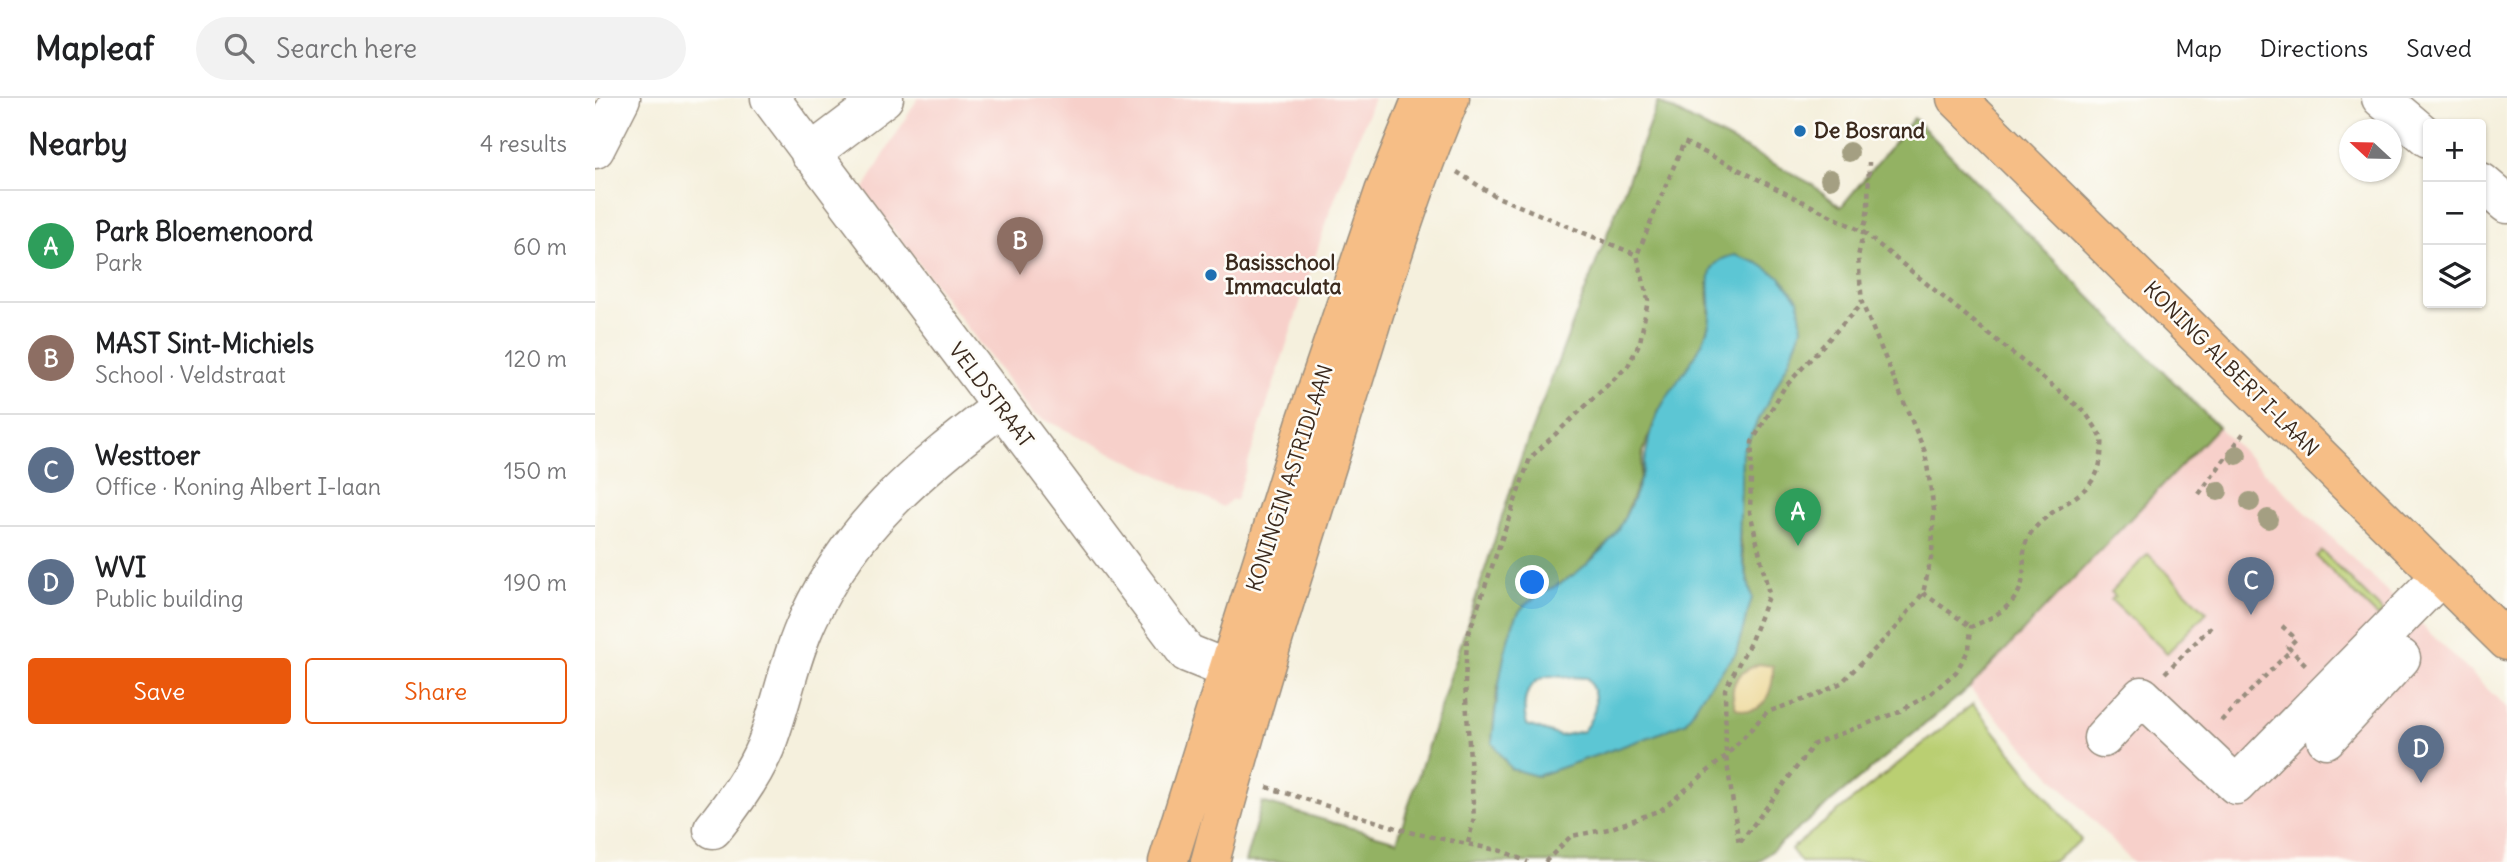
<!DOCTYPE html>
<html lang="en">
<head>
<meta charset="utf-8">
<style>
  body { margin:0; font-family:Delius,sans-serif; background:#f2f2f2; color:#202124 }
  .controls { position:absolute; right:21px; top:21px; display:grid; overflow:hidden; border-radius:7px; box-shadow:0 2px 5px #0004 }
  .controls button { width:63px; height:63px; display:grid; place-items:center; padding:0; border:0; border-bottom:2px solid #e0e0e0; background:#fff; color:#202124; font:35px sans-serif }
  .compass { position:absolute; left:1744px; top:21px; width:63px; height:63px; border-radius:50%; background:#fff; box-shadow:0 2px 5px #0004; rotate:292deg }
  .you { position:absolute; left:938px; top:485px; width:24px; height:24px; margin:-18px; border:5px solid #fff; border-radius:50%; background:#1a73e8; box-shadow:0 0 0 10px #1a73e833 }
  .badge { display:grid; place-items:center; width:46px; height:46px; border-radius:50%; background:#ea580c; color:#fff; font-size:23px; font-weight:700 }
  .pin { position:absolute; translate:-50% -58px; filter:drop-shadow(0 2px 4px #0008) }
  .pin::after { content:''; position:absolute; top:37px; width:24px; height:21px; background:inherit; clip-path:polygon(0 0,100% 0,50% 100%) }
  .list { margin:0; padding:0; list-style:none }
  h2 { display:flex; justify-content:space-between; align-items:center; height:91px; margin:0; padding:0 28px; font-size:30px }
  h2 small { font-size:23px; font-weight:400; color:#757577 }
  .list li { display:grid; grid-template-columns:46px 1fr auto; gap:21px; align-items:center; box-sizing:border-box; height:112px; padding:0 28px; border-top:2px solid #e0e0e0 }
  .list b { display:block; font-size:26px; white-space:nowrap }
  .list p { margin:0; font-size:23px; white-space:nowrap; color:#757577 }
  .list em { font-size:23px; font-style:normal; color:#757577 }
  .actions { display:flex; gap:14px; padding:21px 28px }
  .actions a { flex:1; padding:16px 0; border:2px solid #ea580c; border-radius:7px; text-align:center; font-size:24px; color:#ea580c }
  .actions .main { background:#ea580c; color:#fff }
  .icon { flex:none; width:38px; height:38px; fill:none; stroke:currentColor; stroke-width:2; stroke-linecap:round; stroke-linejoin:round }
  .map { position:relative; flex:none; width:1912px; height:764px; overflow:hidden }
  header { display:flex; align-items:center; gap:42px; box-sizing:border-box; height:98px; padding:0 35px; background:#fff; border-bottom:2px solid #e0e0e0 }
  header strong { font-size:33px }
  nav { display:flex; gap:38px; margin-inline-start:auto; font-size:24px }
  .search { width:490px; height:63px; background:#f2f2f2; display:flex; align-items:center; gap:18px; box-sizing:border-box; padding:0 24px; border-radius:38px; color:#757577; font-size:26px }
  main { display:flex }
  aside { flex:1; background:#fff }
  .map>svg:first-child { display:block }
</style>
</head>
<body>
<header>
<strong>Mapleaf</strong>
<div class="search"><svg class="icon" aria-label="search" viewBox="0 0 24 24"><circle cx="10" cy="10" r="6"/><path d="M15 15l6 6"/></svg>Search here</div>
<nav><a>Map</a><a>Directions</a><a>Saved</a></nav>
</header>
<main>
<aside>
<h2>Nearby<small>4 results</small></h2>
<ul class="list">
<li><span class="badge" style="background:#2e9e5b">A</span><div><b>Park Bloemenoord</b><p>Park</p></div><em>60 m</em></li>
<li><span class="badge" style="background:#8d6e63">B</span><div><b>MAST Sint-Michiels</b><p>School · Veldstraat</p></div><em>120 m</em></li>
<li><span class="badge" style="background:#5c6f8a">C</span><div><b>Westtoer</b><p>Office · Koning Albert I-laan</p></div><em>150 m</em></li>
<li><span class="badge" style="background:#5c6f8a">D</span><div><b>WVI</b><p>Public building</p></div><em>190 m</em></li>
</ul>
<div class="actions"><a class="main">Save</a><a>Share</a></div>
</aside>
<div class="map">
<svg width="1912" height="764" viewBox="0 0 1912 764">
  <rect width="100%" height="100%" fill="#fdfcf7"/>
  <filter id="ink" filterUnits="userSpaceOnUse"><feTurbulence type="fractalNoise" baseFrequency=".0143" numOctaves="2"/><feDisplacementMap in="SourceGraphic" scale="14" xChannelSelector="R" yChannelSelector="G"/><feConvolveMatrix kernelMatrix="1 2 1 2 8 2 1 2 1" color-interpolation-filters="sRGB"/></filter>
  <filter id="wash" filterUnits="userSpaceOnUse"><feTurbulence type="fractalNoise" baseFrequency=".00686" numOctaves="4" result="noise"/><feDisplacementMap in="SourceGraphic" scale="28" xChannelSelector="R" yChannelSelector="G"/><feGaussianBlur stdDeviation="1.57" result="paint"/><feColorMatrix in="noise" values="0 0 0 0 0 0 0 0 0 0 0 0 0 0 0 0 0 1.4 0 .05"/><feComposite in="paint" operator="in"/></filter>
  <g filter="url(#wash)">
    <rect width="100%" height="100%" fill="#f5f0dd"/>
    <path fill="#f7d0ca" d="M323,0h456l-44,113 -94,289h-5l-8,7 -190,-93 -170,-224z
      M1623,329l289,281v154h-375l-163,-174z"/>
    <path fill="#bacf72" stroke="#7a7c48" stroke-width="2" d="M1727,453l61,61 -5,5 -62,-61z
      M1553,456l59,58 -40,41 -56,-53 4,-4 -4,-4z
      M1378,606l108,136 -28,22h-252l-10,-13z"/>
    <path fill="#93b264" stroke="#676e41" stroke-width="2" fill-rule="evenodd" d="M1063,4l152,81 31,24 73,-89 304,309 -249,261 -211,174h-513l17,-60 135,39 125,-386zM1113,186l94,44c-16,42 -42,80 -59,121 -15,37 0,111 9,149l-66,124 -149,54 -26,-7 -19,-27 5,-52 25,-82 59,-38 37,-37 21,-52 4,-29 16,-42 41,-59 10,-30z"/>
    <path fill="#eeda9e" stroke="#94825e" stroke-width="2" d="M1164,566l14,2c1,22 -8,54 -37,42 -9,-23 1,-36 23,-44z"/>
    <path fill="#5bc6d4" stroke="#4b7879" stroke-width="2" fill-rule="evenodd" d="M1140,157l23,8 22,14 18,22 4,29 -13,33 -47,91 -3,91 13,55 -16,55 -32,40 -18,29 -31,13 -118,41 -26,-7 -19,-27c3,-30 11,-113 30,-134 10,-11 29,-19 41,-26 40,-26 61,-53 76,-99 7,-24 8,-46 20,-72 15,-31 41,-52 50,-87 7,-28 -15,-61 26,-69zM955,578l37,2c13,20 10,35 -4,53l-23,5 -33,-11c-6,-21 -2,-45 23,-49z"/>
  </g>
  <g filter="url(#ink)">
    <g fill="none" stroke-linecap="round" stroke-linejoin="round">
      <g stroke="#988d7e" stroke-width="41">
        <path id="minor" d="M175,0l417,555 42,17
          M1786,0l47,40
          M0,51l26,-51
          M215,56l74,-56
          M1886,84l26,22
          M1508,640l39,-42 94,89 205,-209
          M1731,641l75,-81
          M118,731c20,-25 39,-51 52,-81 17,-43 24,-89 44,-131 44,-94 111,-148 191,-209"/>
      </g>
      <g stroke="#988d7e" stroke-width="41">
        <path id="major" d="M1361,0l551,543
          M573,764l138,-440 78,-230 38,-94
          M615,764c37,-142 81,-282 125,-422 36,-115 68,-231 115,-342"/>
      </g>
      <path stroke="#988d7e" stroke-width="4.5" stroke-dasharray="5 5" stroke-linecap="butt" d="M862,74l38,24 142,59
        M1604,396l47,-64
        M1328,495l48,34
        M1687,528l14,13 -8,8 19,19
        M1570,575l45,-45 4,4
        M1626,623l70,-71
        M672,689l146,46 89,18 26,11
        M873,745l6,-25 -9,-134 2,-46 63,-180 98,-92 12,-24 8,-42 -11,-45 47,-113 179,90 222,180c5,8 14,19 17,28 1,4 -1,11 -1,16 -3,43 -52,47 -72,80 -8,14 -4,27 -6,42 -4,27 -29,39 -52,49l-2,22 -13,23 -26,22 -32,18 -84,32 -75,100 -13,-88 -1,-67 25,-46 19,-49 -19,-82 2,-70 32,-54 78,-85
        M950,764l26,-26 38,-7 52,-19 65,-54 41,-44 50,-17 24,-12 55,-55 27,-35 9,-39 2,-44 -9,-58 -63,-149 -4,-46 10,-48 1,-47"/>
      <use href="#minor" stroke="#fff" stroke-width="38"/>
      <use href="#major" stroke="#f6be86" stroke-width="38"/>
    </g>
    <g fill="#a49f82">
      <circle cx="1254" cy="54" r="10"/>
      <circle cx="1235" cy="81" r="10"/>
      <circle cx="1642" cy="357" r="10"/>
      <circle cx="1623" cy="393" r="10"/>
      <circle cx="1655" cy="404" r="10"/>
      <circle cx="1673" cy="421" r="10"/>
    </g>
  </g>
  <g fill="#1f6fb2" stroke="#fdfcf7" stroke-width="2.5">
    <circle cx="1205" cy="33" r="7"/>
    <circle cx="616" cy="177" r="7"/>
  </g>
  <g text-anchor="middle" stroke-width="5" stroke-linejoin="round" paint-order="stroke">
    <g font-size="21" font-weight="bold" fill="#3b2a1e" stroke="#fdfcf7" text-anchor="start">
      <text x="1219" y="40">De Bosrand</text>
      <text x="630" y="172">Basisschool<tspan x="630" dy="24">Immaculata</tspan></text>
    </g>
    <g font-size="21" fill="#3b2a1e" stroke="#fdfcf7">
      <text transform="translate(1636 271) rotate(45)" y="7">KONING ALBERT I-LAAN</text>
      <text transform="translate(396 297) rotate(53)" y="7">VELDSTRAAT</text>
      <text transform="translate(695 380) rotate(-72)" y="7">KONINGIN ASTRIDLAAN</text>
    </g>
  </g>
</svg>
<div class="controls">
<button>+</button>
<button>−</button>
<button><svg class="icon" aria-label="layers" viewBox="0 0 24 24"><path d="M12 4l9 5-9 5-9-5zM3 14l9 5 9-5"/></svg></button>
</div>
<svg class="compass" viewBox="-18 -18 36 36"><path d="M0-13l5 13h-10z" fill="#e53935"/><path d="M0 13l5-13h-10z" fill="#757577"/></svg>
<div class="you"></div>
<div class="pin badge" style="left:1203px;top:448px;background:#2e9e5b">A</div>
<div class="pin badge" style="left:425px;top:177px;background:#8d6e63">B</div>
<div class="pin badge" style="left:1656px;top:517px;background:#5c6f8a">C</div>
<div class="pin badge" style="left:1826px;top:685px;background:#5c6f8a">D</div>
</div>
</main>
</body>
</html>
